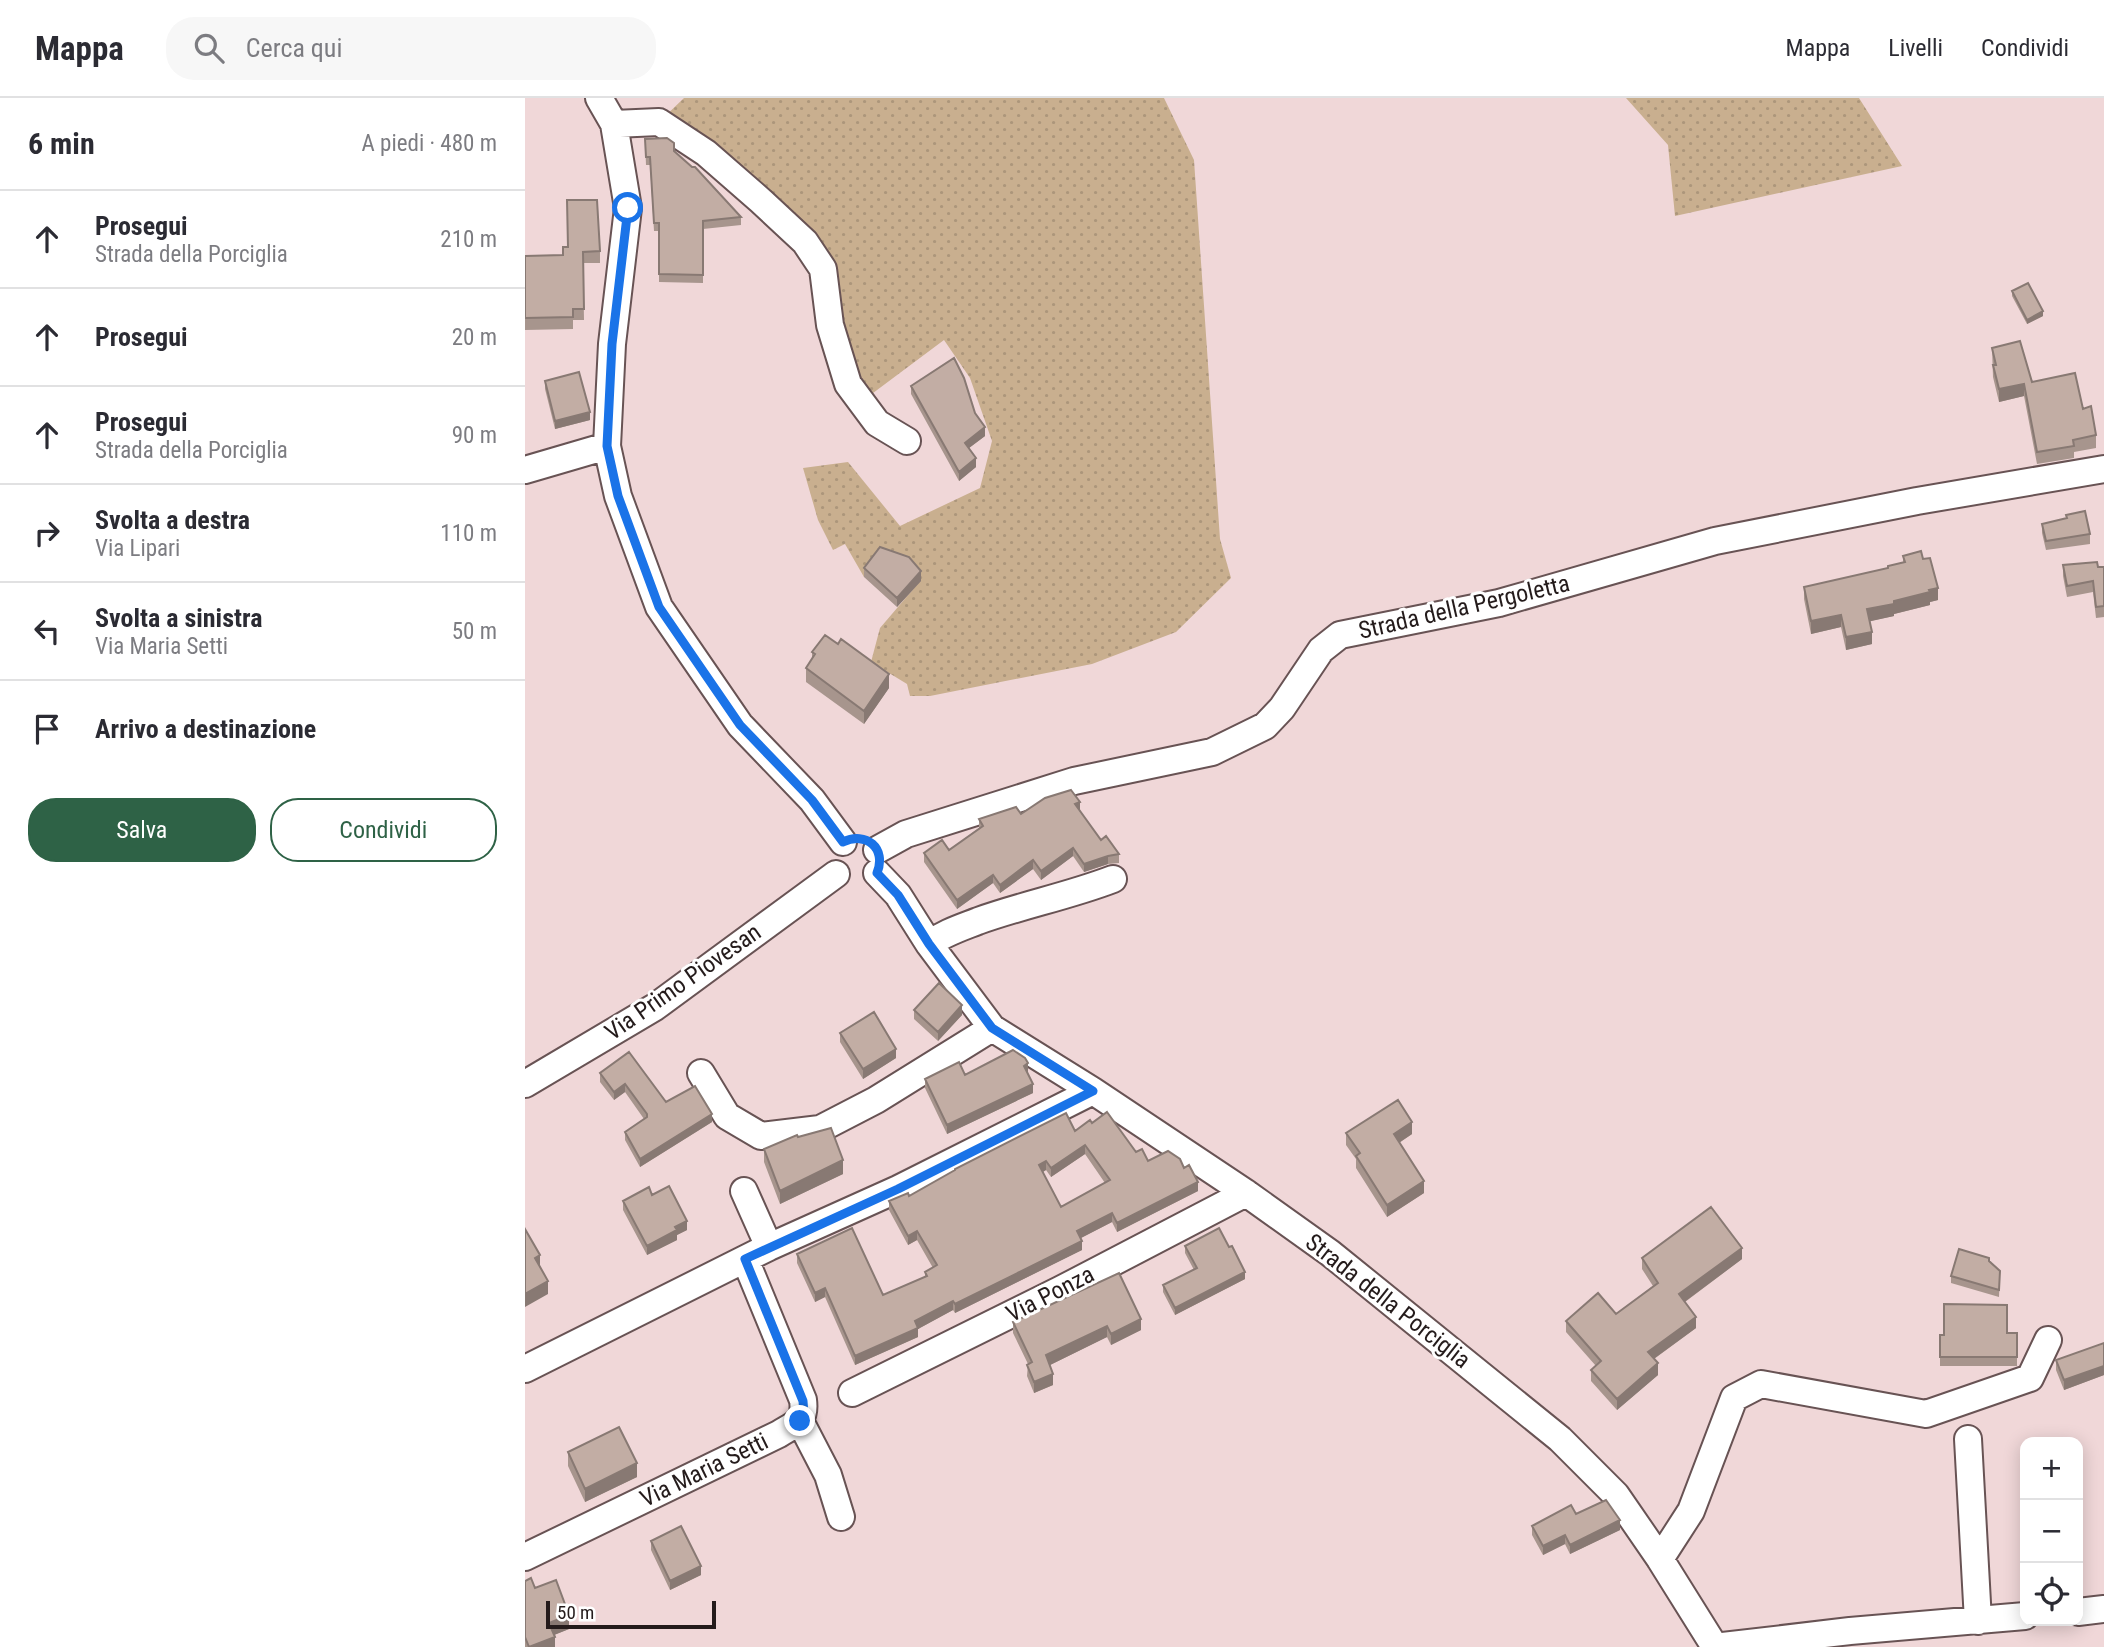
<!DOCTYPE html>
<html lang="it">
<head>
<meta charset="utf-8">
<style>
  body { margin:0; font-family:"Roboto Condensed",sans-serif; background:#f7f7f7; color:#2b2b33 }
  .controls { position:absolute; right:21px; bottom:21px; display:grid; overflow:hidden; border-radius:14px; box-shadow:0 4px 18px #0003 }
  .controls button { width:63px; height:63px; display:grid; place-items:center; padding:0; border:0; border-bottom:2px solid #e1e1e2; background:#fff; color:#2b2b33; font:35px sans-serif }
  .scale { position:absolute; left:21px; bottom:18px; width:170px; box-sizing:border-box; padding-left:7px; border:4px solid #241b1b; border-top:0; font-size:19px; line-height:24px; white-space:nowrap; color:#241b1b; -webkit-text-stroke:5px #fff; paint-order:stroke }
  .stop { position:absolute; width:21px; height:21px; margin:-16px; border:5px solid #1a73e8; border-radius:50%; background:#fff }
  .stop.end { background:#1a73e8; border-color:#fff; box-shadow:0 2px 7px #0008 }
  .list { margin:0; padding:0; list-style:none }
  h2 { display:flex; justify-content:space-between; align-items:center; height:91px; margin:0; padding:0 28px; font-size:30px }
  h2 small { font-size:23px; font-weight:400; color:#7c7c81 }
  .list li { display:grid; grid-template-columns:46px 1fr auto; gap:21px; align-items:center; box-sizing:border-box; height:98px; padding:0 28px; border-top:2px solid #e1e1e2 }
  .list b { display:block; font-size:26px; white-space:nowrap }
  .list p { margin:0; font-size:23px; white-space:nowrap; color:#7c7c81 }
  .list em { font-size:23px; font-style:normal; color:#7c7c81 }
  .actions { display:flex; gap:14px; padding:21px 28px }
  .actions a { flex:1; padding:16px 0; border:2px solid #2e6246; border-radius:28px; text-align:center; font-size:24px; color:#2e6246 }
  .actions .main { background:#2e6246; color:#fff }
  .icon { flex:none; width:38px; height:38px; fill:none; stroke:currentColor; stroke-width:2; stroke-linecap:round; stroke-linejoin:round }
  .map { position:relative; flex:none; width:1579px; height:1549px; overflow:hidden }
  header { display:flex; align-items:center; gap:42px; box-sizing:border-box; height:98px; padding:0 35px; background:#fff; border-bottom:2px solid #e1e1e2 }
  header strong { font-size:33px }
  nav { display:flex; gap:38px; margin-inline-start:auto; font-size:24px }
  .search { width:490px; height:63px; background:#f7f7f7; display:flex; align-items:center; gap:18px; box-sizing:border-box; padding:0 24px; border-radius:28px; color:#7c7c81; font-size:26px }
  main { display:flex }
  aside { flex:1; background:#fff }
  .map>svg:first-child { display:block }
</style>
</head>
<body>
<header>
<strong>Mappa</strong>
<div class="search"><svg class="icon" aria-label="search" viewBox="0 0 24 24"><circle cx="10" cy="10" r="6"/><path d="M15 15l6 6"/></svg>Cerca qui</div>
<nav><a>Mappa</a><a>Livelli</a><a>Condividi</a></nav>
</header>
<main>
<aside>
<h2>6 min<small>A piedi · 480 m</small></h2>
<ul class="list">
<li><svg class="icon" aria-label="ahead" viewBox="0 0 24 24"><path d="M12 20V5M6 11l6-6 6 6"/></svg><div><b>Prosegui</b><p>Strada della Porciglia</p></div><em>210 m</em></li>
<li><svg class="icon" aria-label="ahead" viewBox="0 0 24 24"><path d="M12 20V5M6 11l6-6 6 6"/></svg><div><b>Prosegui</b></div><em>20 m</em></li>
<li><svg class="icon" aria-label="ahead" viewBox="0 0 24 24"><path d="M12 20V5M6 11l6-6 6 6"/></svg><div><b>Prosegui</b><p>Strada della Porciglia</p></div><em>90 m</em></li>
<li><svg class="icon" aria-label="right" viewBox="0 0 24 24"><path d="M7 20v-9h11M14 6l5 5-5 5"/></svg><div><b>Svolta a destra</b><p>Via Lipari</p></div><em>110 m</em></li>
<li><svg class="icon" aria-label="left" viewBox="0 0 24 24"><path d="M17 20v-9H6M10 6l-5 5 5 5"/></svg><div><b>Svolta a sinistra</b><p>Via Maria Setti</p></div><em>50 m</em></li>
<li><svg class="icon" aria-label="arrive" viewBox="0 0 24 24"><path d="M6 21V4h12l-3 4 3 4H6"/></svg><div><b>Arrivo a destinazione</b></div></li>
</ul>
<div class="actions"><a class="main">Salva</a><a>Condividi</a></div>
</aside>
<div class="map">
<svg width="1579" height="1549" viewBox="0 0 1579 1549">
  <defs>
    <pattern id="grass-dots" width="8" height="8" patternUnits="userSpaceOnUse" patternTransform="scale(1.75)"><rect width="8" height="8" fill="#c9af8f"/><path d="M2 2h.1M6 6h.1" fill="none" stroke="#ac967b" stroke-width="1.8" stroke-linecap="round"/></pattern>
  </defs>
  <rect width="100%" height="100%" fill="#f0d7d8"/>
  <path fill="url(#grass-dots)" d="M159,0h480l30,62 26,379 11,39 -55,54 -84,32 -162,32h-20l-3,-12 -36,-22 9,-34 41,-48 -41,-23 -16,20 -19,-33 -12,6 -15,-30 -15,-52 45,-6 52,64 80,-38 12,-47 -22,-63 -26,-38 -83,62 -38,-133 -164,-147z
    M1101,0h233l43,68 -227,50 -7,-71z"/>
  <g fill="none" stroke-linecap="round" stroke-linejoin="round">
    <g stroke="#685354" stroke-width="30">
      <path id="minor" d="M74,0l15,26 14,84 -16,136 -5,102 11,50 41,111 81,118 72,75 31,42
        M89,26l45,-2 47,31 55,48 44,41 18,27 7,56 18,59 29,39 30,18
        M0,372l82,-24
        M352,752l29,-16 168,-53 138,-29 53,-26 17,-18 39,-58 19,-15 159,-32 216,-62 202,-40 187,-32
        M352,775l21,22 31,49 63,84 101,63 153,102 84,60 230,186 56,56 44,64 55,88
        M404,846c15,-11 31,-16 49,-23 44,-16 91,-25 135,-42
        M176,975l26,43 34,20 59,-7 56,-29 116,-72
        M0,986l130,-77 181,-133
        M219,1093l25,56
        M0,1271l244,-122 129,-58 195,-98
        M327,1295l208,-103 186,-97
        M275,1323l28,54 13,42
        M1443,1341l10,182
        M0,1459l254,-123c16,-10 27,-12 24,-34l-58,-141
        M1135,1461l31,-48 43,-113 27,-14 165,30 104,-36 18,-38
        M1553,1514l26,-3
        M1189,1549l136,-16 175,-15"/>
    </g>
    <use href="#minor" stroke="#fff" stroke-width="26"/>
  </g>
  <path fill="#a7958d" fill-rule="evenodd" d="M120,41l29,12 67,66v8l-38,4v54l-44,-1v-51h-5l-4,-66h-4z
    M38,149l37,4v12h-17l1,57h-11v9l-48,1v-74l38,-1z
    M1487,193l31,25 -16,8 -15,-28z
    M1467,250l40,34 51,27 13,26v13l-22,4v6l-37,6 -13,-68 -25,6 -6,-25z
    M20,283l45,39 -35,9 -10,-40z
    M386,288l64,27 10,23 -16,12 7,19 -17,14 -48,-87z
    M1541,417l24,19v10l-44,6 -4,-17v-9l24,-5z
    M1378,458l20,3 15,41 -8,2v3l-36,9v2l-24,5 2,23 -26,6 -5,-23 -30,7 -7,-35v-12l84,-19 15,-6z
    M1538,467l35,2h6v50l-8,1 -3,-26 -26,5 -4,-21z
    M339,470l57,13 -24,26 -33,-30z
    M287,554l77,36 -25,36 -58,-42v-14l6,-9z
    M554,712l22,30 18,14v9l-11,1 -24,8 -11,-16 -32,24 -8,-11 -33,24 -7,-10 -36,26 -33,-47v-9l25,-3 30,-22v-9l42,-5z
    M389,912l48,5 -24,26 -24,-22z
    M315,935l56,25 -33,21 -23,-37z
    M75,975l66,29 46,20 -72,45 -15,-27v-8l19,-13 -19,-27 -11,8 -14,-18z
    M502,975l6,20 -86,41 -22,-46v-9l40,-4 63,-2z
    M567,1025l56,38 50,30 -81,41 -5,-10 -31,16 1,12 -127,63 -2,-3 -35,19v8l-63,28 -30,-68 -10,5 -18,-39v-9l86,41 42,-18v-5l8,-4 -16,-28 -9,5 -19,-35v-9l20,-5 166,-65zM560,1056l20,29 -44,24 -18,-35 3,-2 5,7z
    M821,1035l66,1 -13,9 25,50 -37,24 -31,-49v-9l-10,-14z
    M239,1051l79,25 -63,30 -16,-42z
    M127,1097l35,35 -10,5v5l-30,15 -24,-45v-9z
    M660,1148l60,33 -70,36 -12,-23v-7l31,-15 -9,-17z
    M1117,1160l100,1 -57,43 11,26 -42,31 4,16 -41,35 -26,-29v-11l5,-4 -30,-34v-11l50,-7 37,-28 -11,-17z
    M1464,1163l11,10 -1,26 -48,-14v-7z
    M594,1175l22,57 -30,15 -4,-8 -57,28 3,20 -19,8 -7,-17 1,-12 -15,-31v-11z
    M1482,1235h10v33h-77v-31z
    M1579,1245v32l-40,15 -8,-20v-10z
    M43,1354l69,25 -52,25 -17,-36z
    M1051,1416l44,16 -50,24 -5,-10 -22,11 -11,-20v-9z
    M126,1443l50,34 -31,15 -19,-40z
    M0,1483l10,7 34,41 -15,6 1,12h-30z"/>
  <path fill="#887973" d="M1518,213v5l-16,8v-4z
    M1499,286v12l-25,6v-13z
    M65,314v8l-35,9v-8z
    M460,329v9l-20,15v-8z
    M451,360v9l-17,14v-9z
    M396,473v10l-24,26v-9z
    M1413,490v12l-8,2v3l-36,9v2l-27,6v-13z
    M1316,517v12l-30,7v-13z
    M1347,534v12l-26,6v-13z
    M364,576v14l-25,36v-13z
    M555,704v8l-5,3v-9z
    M548,750v8l-32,24v-9z
    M583,758v8l-24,8v-8z
    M508,762v9l-33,24v-8z
    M468,777v8l-36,26v-9z
    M437,907v10l-24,26v-9z
    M371,951v9l-33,21v-10z
    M503,965v10l-4,2v-9z
    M100,986v8l-11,8v-8z
    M508,986v9l-86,41v-9z
    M187,1016v8l-72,45v-8z
    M887,1024v12l-18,12v-12z
    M560,1047v9l-34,23v-9z
    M318,1062v14l-63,30v-13z
    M521,1063v9l-7,4v-9z
    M899,1083v12l-37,24v-12z
    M673,1084v9l-81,41v-9z
    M587,1115v9l-35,18v-9z
    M162,1123v9l-10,5v5l-30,15v-9l28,-19z
    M392,1133v9l-9,5v-9z
    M557,1143v9l-127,63v-9z
    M1217,1150v11l-63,47v-12z
    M15,1157v13l-5,-10z
    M720,1174v7l-70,36v-7z
    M23,1183v13l-23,13v-13z
    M300,1190v9l-10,5v-9z
    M428,1203v9l-35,19v8l-63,28v-9l60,-35z
    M1171,1219v11l-48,35v-11z
    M616,1221v11l-30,15v-11z
    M582,1228v11l-61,30v-12z
    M1133,1265v12l-41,35v-11z
    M1579,1268v9l-40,15v-10z
    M528,1276v11l-19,8v-11z
    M112,1365v14l-52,25v-13z
    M1095,1422v10l-50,24v-9z
    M1040,1437v9l-22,11v-9z
    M176,1468v9l-31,15v-9z
    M44,1517v14l-20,8v-14z
    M30,1539v10h-26z"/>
  <path fill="#c2ada4" stroke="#887973" stroke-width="2" fill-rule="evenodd" d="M142,40l7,5v8l18,16h3l46,50 -38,4v54l-44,-1v-51h-5l-4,-66h-4l-1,-18z
    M42,102h30l3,51 -17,1 1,57h-11v8l-48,1v-62l38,-1v-8h5z
    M1503,185l15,28 -16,9 -15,-29z
    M1495,243l12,41 43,-9 8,36 8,-3 5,29 -23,5 1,6 -37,6 -13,-68 -25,5 -6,-24h3l-4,-17z
    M429,260l10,20 11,35 10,14 -20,16 11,15 -17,14 -48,-86z
    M54,274l11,40 -35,9 -10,-40z
    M1560,413l5,23 -44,7 -4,-17 25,-6 -1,-3z
    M355,449l29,10 12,14 -24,27 -33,-30z
    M1396,453l2,8 7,-1 8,30 -9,2 1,2 -36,9v3l-27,5 5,23 -26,5 -5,-22 -30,6 -7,-34 84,-19v-2l17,-4 -2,-6z
    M1572,464l1,5h6v39l-8,1 -3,-26 -26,5 -4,-21z
    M300,537l13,9 3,-5 48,35 -25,37 -58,-43 9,-14 -3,-2z
    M546,692l9,12 -5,2 26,36 5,-4 13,18 -11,2 -24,8 -11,-16 -32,23 -8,-11 -33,25 -7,-10 -36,25 -33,-47 18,-13 7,10 34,-24 -4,-7 37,-12 5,7 24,-16z
    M414,885l23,22 -24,27 -24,-22z
    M349,914l22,37 -33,20 -23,-36z
    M488,952l12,8 3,5 -4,3 9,18 -86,41 -22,-46 34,-17 6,13z
    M104,954l37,50 29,-16 17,28 -72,45 -15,-27 22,-15v-3l-22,-30 -11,8 -14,-19z
    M873,1002l14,22 -18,12 30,47 -37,24 -31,-49 4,-3 -14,-20z
    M582,1014l29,40 6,-3 6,12 20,-10 12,8 4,9 5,-3 9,17 -81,41 -5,-10 -35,18 5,10 -127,63 -2,-3 -38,20 3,7 -63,28 -30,-68 -10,5 -18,-39 55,-26 31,67 44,-19 -2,-4 12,-7 -20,-34 -9,5 -19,-35 19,-8 1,3 46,-26v-1l111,-56 9,18 15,-11 2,3zM560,1047l25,35 -49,27 -22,-42 7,-4 5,7z
    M306,1030l12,32 -63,31 -16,-42 33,-14 1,2z
    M144,1088l18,35 -12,6 2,3 -30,16 -24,-45 26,-14 3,8z
    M1186,1109l31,41 -63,46 17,23 -48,35 10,11 -41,36 -26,-29 10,-9 -35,-40 32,-28 18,21 42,-31 -16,-25z
    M694,1130l10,19 3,-1 13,26 -70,36 -12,-23 34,-17 -12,-22z
    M0,1131l15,26 -5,3 13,23 -23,13z
    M1434,1151l30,9v3l11,10 -1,19 -48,-14z
    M594,1175l22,46 -30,15 -4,-8 -61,29 7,19 -19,8 -7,-17 5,-3 -19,-40z
    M1419,1206l63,1v28h10v24h-77v-22h4z
    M1579,1245v23l-40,14 -8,-20z
    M94,1329l18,36 -52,26 -17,-37z
    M1081,1402l14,20 -50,25 -5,-10 -22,11 -11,-20 39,-21 5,9z
    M156,1428l20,40 -31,15 -19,-40z
    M6,1480l4,10 21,-8 13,35 -20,8 6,14 -26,10 -4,-10v-56z"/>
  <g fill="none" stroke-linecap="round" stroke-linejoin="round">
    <path stroke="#1a73e8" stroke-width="9" d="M103,110l-16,136 -5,102 11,50 41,111 81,118 72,75 31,42c23,-11 44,6 34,31l21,22 31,49 63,84 101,63 -195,98 -153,70 58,142 1,14 -4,6"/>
  </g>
  <g text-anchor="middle" stroke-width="6" stroke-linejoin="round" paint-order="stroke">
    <g font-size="24" fill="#241b1b" stroke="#fff">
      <text transform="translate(939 509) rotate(-13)" y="8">Strada della Pergoletta</text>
      <text transform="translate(158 884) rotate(-35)" y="8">Via Primo Piovesan</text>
      <text transform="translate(525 1196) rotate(-27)" y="8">Via Ponza</text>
      <text transform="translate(863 1203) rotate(38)" y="8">Strada della Porciglia</text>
      <text transform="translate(179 1372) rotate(-26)" y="8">Via Maria Setti</text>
    </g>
  </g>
</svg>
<div class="controls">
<button>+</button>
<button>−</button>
<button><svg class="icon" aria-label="locate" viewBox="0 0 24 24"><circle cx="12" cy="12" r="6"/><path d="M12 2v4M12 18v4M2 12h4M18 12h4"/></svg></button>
</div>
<div class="scale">50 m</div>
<div class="stop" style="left:103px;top:110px"></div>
<div class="stop end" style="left:275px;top:1323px"></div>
</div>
</main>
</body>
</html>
